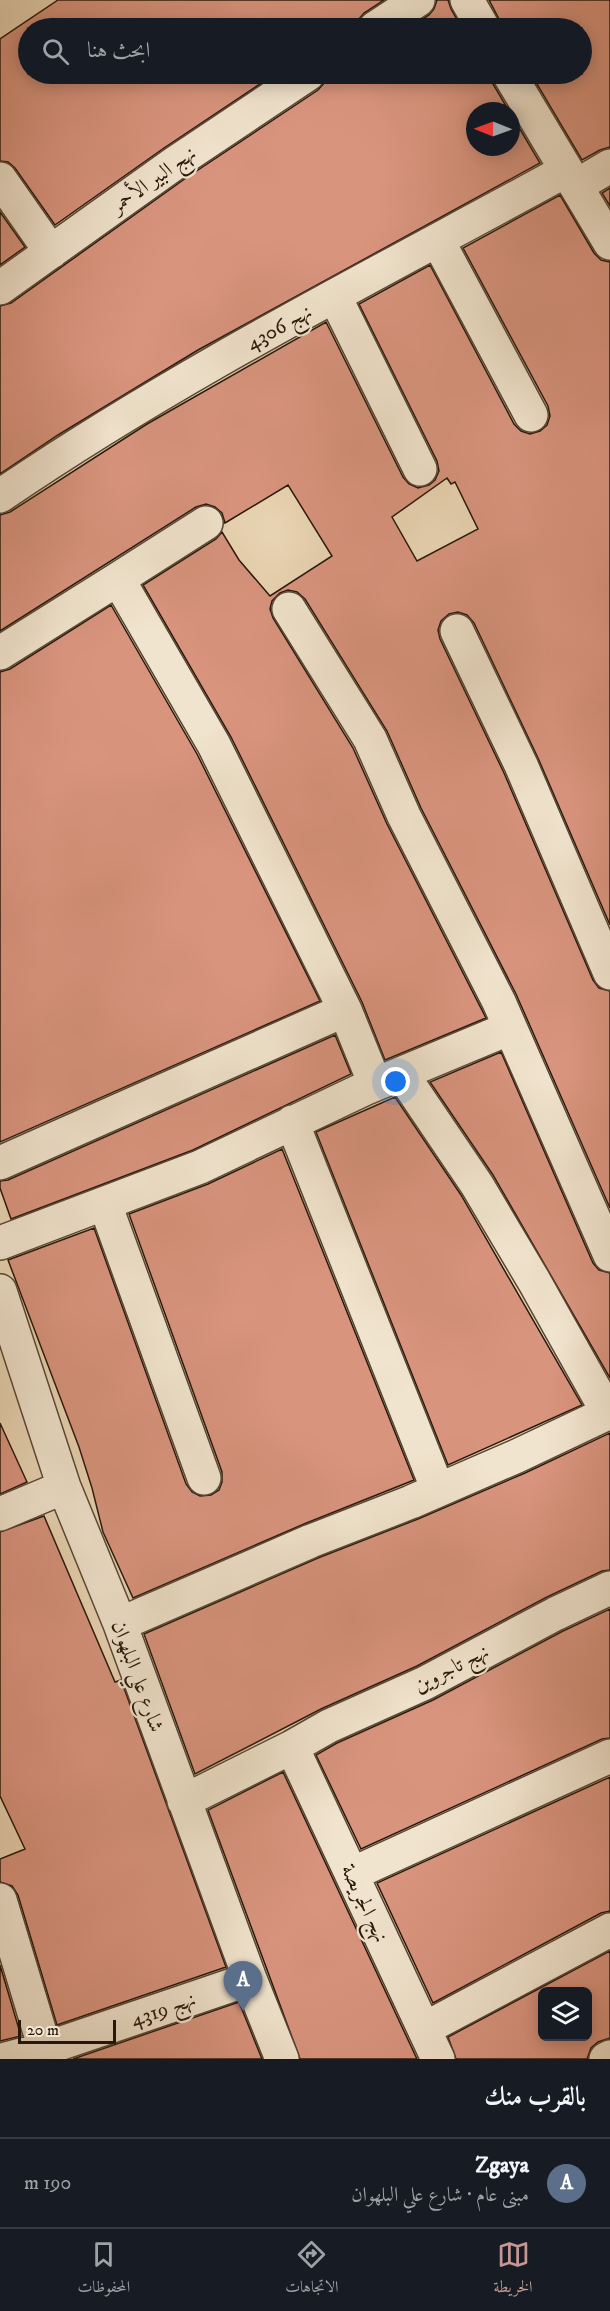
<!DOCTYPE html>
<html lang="ar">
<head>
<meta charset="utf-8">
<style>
  body { margin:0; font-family:"IM FELL DW Pica",Amiri,serif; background:#20242c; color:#f1f3f6; direction:rtl }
  .controls { position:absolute; right:18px; bottom:18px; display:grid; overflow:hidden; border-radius:9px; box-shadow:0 3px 15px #0003 }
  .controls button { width:54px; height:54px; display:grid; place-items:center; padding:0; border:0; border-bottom:2px solid #363941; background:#171b24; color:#f1f3f6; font:30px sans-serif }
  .compass { position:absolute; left:466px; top:102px; width:54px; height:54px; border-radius:50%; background:#171b24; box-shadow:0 3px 15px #0003; rotate:271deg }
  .scale { position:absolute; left:18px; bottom:15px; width:98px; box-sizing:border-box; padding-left:6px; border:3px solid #28170b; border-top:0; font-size:16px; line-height:21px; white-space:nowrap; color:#28170b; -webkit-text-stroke:4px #f1e4ce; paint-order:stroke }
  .you { position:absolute; left:396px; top:1082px; width:21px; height:21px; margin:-15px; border:4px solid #fff; border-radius:50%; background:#1a73e8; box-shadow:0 0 0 9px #1a73e833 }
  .badge { display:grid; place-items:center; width:39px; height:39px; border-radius:50%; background:#c59692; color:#fff; font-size:20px; font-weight:700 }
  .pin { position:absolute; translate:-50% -50px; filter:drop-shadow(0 2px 3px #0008) }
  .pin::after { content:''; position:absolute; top:32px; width:21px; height:18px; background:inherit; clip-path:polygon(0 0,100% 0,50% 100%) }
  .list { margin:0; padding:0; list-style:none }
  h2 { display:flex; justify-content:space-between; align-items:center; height:78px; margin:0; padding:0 24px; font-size:26px }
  h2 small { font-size:20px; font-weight:400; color:#9ea1a6 }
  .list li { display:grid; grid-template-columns:39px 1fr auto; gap:18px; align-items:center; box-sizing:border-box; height:90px; padding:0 24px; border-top:2px solid #363941 }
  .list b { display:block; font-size:22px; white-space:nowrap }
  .list p { margin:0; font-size:20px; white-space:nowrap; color:#9ea1a6 }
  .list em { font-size:20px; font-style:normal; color:#9ea1a6 }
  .icon { flex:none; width:33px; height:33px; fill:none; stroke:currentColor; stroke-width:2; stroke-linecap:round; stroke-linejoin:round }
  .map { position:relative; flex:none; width:610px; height:2059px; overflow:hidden; direction:ltr }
  .search { position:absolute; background:#171b24; box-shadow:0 3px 15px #0003; left:18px; right:18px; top:18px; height:66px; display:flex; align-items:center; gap:15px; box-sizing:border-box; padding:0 21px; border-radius:33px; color:#9ea1a6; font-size:22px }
  .sheet { height:168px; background:#171b24 }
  nav { display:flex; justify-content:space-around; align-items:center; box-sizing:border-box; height:84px; border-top:2px solid #363941; background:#171b24; font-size:16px; color:#9ea1a6 }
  nav a { display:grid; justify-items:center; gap:3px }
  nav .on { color:#c59692 }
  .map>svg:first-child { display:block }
</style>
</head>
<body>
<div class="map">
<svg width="610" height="2059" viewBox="0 0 610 2059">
  <rect width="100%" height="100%" fill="#ead5b4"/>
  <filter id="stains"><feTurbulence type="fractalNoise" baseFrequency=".00333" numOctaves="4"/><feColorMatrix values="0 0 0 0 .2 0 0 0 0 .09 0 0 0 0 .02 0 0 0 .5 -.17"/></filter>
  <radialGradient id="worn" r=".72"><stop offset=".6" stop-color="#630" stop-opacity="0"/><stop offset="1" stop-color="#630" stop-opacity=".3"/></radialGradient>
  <path fill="#d9947e" stroke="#28170b" stroke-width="1.5" fill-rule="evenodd" d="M58,0h326l-20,13 -6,7 -2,8h-328v46h247l-111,74 -109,77 -40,-57 -7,-6 -8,-1v-122z
    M437,0h11l3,9 11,19h-53l20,-13 5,-6z
    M489,0h121v147l-10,3 -18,10 -51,-86h51v-46h-80l-3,-9z
    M327,74h163l3,10 16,27h-34v36h36v-33l29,49 -342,187 -140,85 -58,39v-168l11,-3 175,-125 132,-88 6,-7z
    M610,188v18l-8,-13z
    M560,195l34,58 7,7 9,2v663l-72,-167 -64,-135 -7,-8 -9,-3 -9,2 -8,7 -3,9 2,9 64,134 89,207 6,8 11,3v217l-94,-214 -95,-186 -34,-77 -82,-132 -8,-7 -9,-2 -8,3 -8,8 -2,8 3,9 80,130 34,76 99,194 -101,42 -23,-58 -131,-265 -88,-152 73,-46 6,-7 17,28 31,36 62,-40 -44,-71 -63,38 -3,-10 -7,-6 -9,-3 -10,3 -196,124v-116l10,-3 137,-88 179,-102 77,155 6,7 9,4 11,-3 6,-5 4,-9 -2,-10 -78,-157 71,-39 84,159 7,7 9,3 10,-3 7,-6 3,-9 -2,-10 -85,-158zM447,478l4,6 4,-2 23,47 -61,32 -25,-44z
    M0,212l25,35 -25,18z
    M111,605l86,149 123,247 -320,141v-470l10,-3z
    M335,1035l16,39 -158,76 -182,69 -11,-31v-7l8,-1z
    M501,1052l92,211 6,7 11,3v105l-117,-203 -63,-93z
    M395,1097l66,98 121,210 -134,60 -132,-333z
    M282,1149l132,331 -110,44 -171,74 -30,-66 -11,-44 -13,-41 -71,-187 86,-32 92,256 6,8 8,4 11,-1 8,-5 3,-8v-10l-93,-258 79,-30z
    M0,1423l27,59 -27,12z
    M610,1433v137l-8,1 -55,26 -130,69 -96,43 -126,65 -51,-140 174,-76 100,-39 107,-46z
    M44,1516l71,166 6,-2 105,287 -169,58 -39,-130 -6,-9 -12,-4v-23l25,-10 -25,-53v-264z
    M610,1609v129l-8,1 -241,110 -45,-94 21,-12 96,-43 130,-69z
    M283,1772l134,287h-117l-92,-249z
    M610,1777v134l-9,2 -168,90 -56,-120z
    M610,1951v87l-12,4 -7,6 -4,11h-131l-8,-22zM543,1992h45v45h-45z
    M0,1965l21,71 -21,5z
    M239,2002l23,57h-189z"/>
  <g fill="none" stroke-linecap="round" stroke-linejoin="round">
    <g stroke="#584635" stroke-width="36">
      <path id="minor" d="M467,0l16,28
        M375,28l43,-28
        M509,74l101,169
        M0,179l51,73
        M576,186l34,-20
        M438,241l93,174
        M0,288l175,-125 133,-89
        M335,297l85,172
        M0,496c180,-123 375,-221 565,-325
        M118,579l88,-56
        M289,609l81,130 34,77 95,186 111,253
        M457,631l64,134 89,208
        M0,653l118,-74 96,166 131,265 30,74
        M402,1074l75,111 57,96 74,132
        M292,1122l146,368
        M0,1163l345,-153
        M105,1204l99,274
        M0,1243l200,-76 164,-78 146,-61
        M0,1291l64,196 56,137 130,355 32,80
        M0,1514l64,-27
        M120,1624l191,-83 100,-39 106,-46 93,-44
        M292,1747l146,312
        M184,1801l108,-54 37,-21 96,-43 130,-69 55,-26
        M352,1874l258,-118
        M0,1900l48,159
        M424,2029l186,-99
        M6,2059l38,-10 206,-70
        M606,2059l4,-2"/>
    </g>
    <use href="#minor" stroke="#f1e4ce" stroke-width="33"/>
  </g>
  <g text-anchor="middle" stroke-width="4.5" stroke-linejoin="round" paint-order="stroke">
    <g font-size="21" fill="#28170b" stroke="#f1e4ce">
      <text transform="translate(153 179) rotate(-35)" y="7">نهج البير الأحمر</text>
      <text transform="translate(279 327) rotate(-29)" y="7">نهج 4306</text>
      <text transform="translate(451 1668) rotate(-27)" y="7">نهج تاجروين</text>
      <text transform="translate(138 1676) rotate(70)" y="7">شارع علي البلهوان</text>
      <text transform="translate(365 1903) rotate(65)" y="7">نهج الجريصة</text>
      <text transform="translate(163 2009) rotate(-19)" y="7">نهج 4319</text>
    </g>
  </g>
  <rect width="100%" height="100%" filter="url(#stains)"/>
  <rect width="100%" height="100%" fill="url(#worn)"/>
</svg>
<div class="controls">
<button><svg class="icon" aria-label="layers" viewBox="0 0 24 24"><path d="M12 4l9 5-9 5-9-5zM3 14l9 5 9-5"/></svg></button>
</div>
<svg class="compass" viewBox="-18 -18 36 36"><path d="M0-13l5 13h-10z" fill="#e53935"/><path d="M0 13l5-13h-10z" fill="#9ea1a6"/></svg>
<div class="scale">20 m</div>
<div class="you"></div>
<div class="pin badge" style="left:243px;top:2011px;background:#5c6f8a">A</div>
<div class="search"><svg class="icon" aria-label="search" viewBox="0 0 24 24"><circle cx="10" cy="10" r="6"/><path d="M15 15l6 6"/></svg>ابحث هنا</div>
</div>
<section class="sheet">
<h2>بالقرب منك<small></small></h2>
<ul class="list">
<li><span class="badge" style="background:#5c6f8a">A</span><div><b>Zgaya</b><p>مبنى عام · شارع علي البلهوان</p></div><em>190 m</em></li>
</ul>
</section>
<nav>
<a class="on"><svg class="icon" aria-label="map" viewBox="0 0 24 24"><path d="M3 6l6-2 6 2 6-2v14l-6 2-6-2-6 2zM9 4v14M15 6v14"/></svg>الخريطة</a>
<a><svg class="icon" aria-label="directions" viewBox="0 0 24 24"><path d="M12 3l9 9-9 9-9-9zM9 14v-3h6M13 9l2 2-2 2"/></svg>الاتجاهات</a>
<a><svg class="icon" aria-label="saved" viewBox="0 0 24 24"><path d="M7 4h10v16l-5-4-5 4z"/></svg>المحفوظات</a>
</nav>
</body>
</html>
